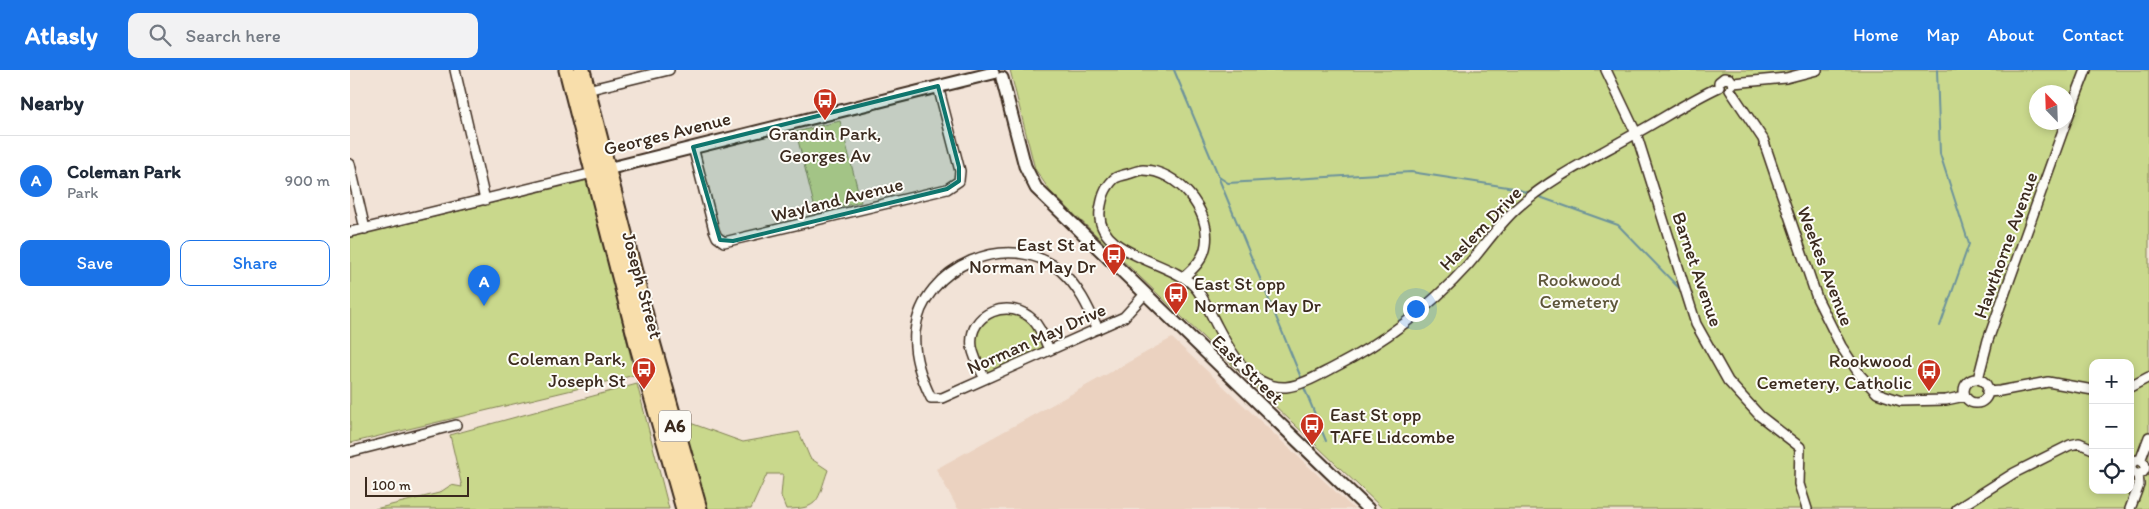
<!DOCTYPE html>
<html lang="en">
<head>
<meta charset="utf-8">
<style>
  body { margin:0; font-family:Itim,sans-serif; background:#f2f2f3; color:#1f2937 }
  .controls { position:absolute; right:15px; bottom:15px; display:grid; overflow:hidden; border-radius:10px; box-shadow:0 2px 8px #0003 }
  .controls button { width:45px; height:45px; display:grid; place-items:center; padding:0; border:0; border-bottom:1px solid #e0e1e3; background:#fff; color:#1f2937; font:25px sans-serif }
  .compass { position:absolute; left:1679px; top:15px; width:45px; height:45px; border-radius:50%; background:#fff; box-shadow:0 2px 8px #0003; rotate:337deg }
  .scale { position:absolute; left:15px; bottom:12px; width:104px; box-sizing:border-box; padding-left:5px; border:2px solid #3b2a1e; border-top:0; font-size:14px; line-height:18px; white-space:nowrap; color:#3b2a1e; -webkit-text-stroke:4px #fdfcf7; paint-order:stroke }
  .you { position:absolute; left:1065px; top:238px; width:18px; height:18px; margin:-12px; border:4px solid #fff; border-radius:50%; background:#1a73e8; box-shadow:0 0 0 8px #1a73e833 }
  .badge { display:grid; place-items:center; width:32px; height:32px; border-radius:50%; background:#1a73e8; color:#fff; font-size:16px; font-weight:700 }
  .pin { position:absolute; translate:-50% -41px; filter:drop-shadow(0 1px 2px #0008) }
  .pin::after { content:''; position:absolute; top:26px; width:18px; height:15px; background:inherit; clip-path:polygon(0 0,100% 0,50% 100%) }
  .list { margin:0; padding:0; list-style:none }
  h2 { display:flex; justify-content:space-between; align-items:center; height:65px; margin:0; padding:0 20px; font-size:21px }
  h2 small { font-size:16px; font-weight:400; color:#747a83 }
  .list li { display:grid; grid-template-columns:32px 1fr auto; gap:15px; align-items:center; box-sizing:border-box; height:90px; padding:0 20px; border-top:1px solid #e0e1e3 }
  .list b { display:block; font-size:19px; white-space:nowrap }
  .list p { margin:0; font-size:16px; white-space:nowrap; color:#747a83 }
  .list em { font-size:16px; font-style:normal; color:#747a83 }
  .actions { display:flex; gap:10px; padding:15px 20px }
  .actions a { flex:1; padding:11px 0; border:1px solid #1a73e8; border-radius:10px; text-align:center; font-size:18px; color:#1a73e8 }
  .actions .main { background:#1a73e8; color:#fff }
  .icon { flex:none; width:28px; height:28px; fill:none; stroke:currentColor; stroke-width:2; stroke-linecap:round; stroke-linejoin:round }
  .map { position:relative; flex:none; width:1799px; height:439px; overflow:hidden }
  header { display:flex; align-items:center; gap:30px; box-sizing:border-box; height:70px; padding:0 25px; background:#1a73e8; color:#fff }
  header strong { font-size:24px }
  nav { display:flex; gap:28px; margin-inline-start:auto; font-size:18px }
  .search { width:350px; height:45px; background:#f2f2f3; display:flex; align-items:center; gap:12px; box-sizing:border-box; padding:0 18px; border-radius:10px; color:#747a83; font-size:19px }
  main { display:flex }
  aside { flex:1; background:#fff }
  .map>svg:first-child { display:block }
</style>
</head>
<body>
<header>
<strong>Atlasly</strong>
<div class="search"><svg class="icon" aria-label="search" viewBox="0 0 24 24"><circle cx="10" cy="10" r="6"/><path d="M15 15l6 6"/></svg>Search here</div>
<nav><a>Home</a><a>Map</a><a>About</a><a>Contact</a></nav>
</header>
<main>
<aside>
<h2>Nearby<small></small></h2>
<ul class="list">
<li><span class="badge">A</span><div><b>Coleman Park</b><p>Park</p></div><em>900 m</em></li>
</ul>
<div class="actions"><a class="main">Save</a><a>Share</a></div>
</aside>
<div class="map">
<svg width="1799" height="439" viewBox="0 0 1799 439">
  <rect width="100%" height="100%" fill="#f2e3d7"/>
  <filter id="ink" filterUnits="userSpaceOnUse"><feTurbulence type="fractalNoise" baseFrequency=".02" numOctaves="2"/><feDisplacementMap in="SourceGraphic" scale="10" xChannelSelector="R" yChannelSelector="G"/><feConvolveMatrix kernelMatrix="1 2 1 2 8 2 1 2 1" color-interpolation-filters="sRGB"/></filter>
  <g filter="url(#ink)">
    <path fill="#ebd2c0" d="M822,268l182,171h-396l-22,-40z"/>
    <path fill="#c9d88c" stroke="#828155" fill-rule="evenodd" d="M660,0h1139v439h-766l-333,-318 -15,-22zM1686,22h30v30h-30zM1743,293h37v127h-37z
      M490,51l21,81 -45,11 -20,-81z
      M239,110l46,195 -285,68v-206z
      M656,242c24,1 29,16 39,36l-59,26c-3,-8 -9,-18 -11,-26 -2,-19 15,-32 31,-36z
      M287,314l32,125h-294l64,-16 12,-8 11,2 -12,-52z
      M332,350l61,22 56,-10 11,26 18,12c-11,30 -7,39 -42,39l-5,-13 2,-22h-16l-16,35h-46z"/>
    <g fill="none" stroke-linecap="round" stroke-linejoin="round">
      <path stroke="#6d939b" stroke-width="2" d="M824,0l45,107 9,6 183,-11 103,16 17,6
        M1587,0l3,84 29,90 -29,82
        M869,109l83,201
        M1187,126l81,29 61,63
        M953,315l23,56"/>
      <g stroke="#3b2a1e" stroke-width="12">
        <path id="street" d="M105,0l30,130
          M1256,0l30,63 60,191 32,57 32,35 40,31 -1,37 8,25
          M1383,13l53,-5 31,-8
          M1369,17v-5l5,-4 6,1 3,4
          M237,20l82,-20
          M1380,20l33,49 54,159 24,48 19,29 17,18 24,8 45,-1 19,-4
          M1716,52l20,-52
          M343,77l21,83 3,7 7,5 223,-53 12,-8 1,-10 -22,-85
          M0,94l15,65
          M0,162l243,-59
          M834,207c10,-9 20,-18 22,-33 5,-34 -29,-74 -63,-74 -5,0 -11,3 -15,4 -5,1 -10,2 -14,5 -10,10 -12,19 -14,32 -5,44 71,50 94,75 10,11 16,27 23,40 14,27 34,63 69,61 17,-2 33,-12 47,-19 51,-26 96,-60 134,-102 17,-19 31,-41 50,-58 36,-32 80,-52 121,-76 27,-15 53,-32 81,-45
          M748,259c-10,-22 -19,-42 -37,-58 -51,-43 -139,-5 -146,61 -2,24 6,45 16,66h11l182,-81 21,-23
          M635,309c-5,-10 -11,-21 -13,-32 -5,-35 39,-50 61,-27 8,8 12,20 16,30
          M1628,309l10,-39 78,-218
          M1614 321a12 12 0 1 1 24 0a12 12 0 1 1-24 0Z
          M1780,317l19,-10
          M1637,322l13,-1 48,-9 45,8
          M0,382l106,-27
          M1781 397a7 7 0 1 1 14 0a7 7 0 1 1-14 0Z
          M1790,391l9,-24
          M1607,439l57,-36 56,-28 9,-2 14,6
          M1780,439l9,-24 -1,-11"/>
      </g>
      <g stroke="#3b2a1e" stroke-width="15">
        <path id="secondary" d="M652,8l23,88 11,22 332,321
          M257,99l386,-96"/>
      </g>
      <g stroke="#3b2a1e" stroke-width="19">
        <path id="highway" d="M217,0l71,277 46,162
          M232,0l70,272 47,167"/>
      </g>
      <use href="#street" stroke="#fdfcf7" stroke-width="9"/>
      <use href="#secondary" stroke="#fdfcf7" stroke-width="11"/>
      <use href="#highway" stroke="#f8deab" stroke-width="15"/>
    </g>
  </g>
  <path fill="#0f766e" fill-opacity="0.2" stroke="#0f766e" stroke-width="4" stroke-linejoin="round" d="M588,16l21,81v14l-12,8 -214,52 -13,-1 -27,-93z"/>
  <defs>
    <g id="bus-pin" transform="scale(1.25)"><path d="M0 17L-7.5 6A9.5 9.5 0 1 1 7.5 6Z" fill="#c8321e" stroke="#fdfcf7"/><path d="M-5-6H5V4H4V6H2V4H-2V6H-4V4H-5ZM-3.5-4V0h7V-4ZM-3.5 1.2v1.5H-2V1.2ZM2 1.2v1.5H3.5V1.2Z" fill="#fff"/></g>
  </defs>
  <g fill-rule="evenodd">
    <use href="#bus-pin" x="475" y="30"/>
    <use href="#bus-pin" x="764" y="185"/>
    <use href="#bus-pin" x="826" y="224"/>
    <use href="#bus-pin" x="294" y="299"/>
    <use href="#bus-pin" x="1579" y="301"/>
    <use href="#bus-pin" x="962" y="355"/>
  </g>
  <g text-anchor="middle" stroke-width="4" stroke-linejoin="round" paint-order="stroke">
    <rect fill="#fdfcf7" stroke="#75695f" stroke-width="1" x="309" y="340.5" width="32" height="31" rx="4"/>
    <g font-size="18" font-weight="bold" fill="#3b2a1e">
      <text x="325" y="362">A6</text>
    </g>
    <g font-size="19" fill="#3b2a1e" stroke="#fdfcf7">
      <text transform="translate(317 63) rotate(-14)" y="7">Georges Avenue</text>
      <text transform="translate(487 129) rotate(-14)" y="7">Wayland Avenue</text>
      <text transform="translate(1130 158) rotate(-46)" y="7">Haslem Drive</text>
      <text transform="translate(1655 175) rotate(-70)" y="7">Hawthorne Avenue</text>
      <text transform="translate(1476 196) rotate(69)" y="7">Weekes Avenue</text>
      <text transform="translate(1348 199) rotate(71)" y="7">Barnet Avenue</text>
      <text transform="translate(293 215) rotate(75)" y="7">Joseph Street</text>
      <text transform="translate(686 268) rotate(-24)" y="7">Norman May Drive</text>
      <text transform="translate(898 299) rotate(44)" y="7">East Street</text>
    </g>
    <g font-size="19" fill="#3b2a1e" stroke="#fdfcf7" text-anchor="end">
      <text x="475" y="70" text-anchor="middle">Grandin Park,<tspan x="475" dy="22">Georges Av</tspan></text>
      <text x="746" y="181">East St at<tspan x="746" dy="22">Norman May Dr</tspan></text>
      <text x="844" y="220" text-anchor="start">East St opp<tspan x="844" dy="22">Norman May Dr</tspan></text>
      <text x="276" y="295">Coleman Park,<tspan x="276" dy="22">Joseph St</tspan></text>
      <text x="1562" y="297">Rookwood<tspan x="1562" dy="22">Cemetery, Catholic</tspan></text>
      <text x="980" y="351" text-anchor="start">East St opp<tspan x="980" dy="22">TAFE Lidcombe</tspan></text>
    </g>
    <g font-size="19" fill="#5e563a" stroke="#fdfcf7">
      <text x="1229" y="216">Rookwood<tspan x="1229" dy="22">Cemetery</tspan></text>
    </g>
  </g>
</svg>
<div class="controls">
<button>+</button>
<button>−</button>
<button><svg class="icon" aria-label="locate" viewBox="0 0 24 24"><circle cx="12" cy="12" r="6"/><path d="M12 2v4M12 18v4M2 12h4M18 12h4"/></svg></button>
</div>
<svg class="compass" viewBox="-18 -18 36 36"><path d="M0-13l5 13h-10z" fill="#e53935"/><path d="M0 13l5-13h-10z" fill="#747a83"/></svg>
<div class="scale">100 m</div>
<div class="you"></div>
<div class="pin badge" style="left:134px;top:236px">A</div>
</div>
</main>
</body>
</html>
